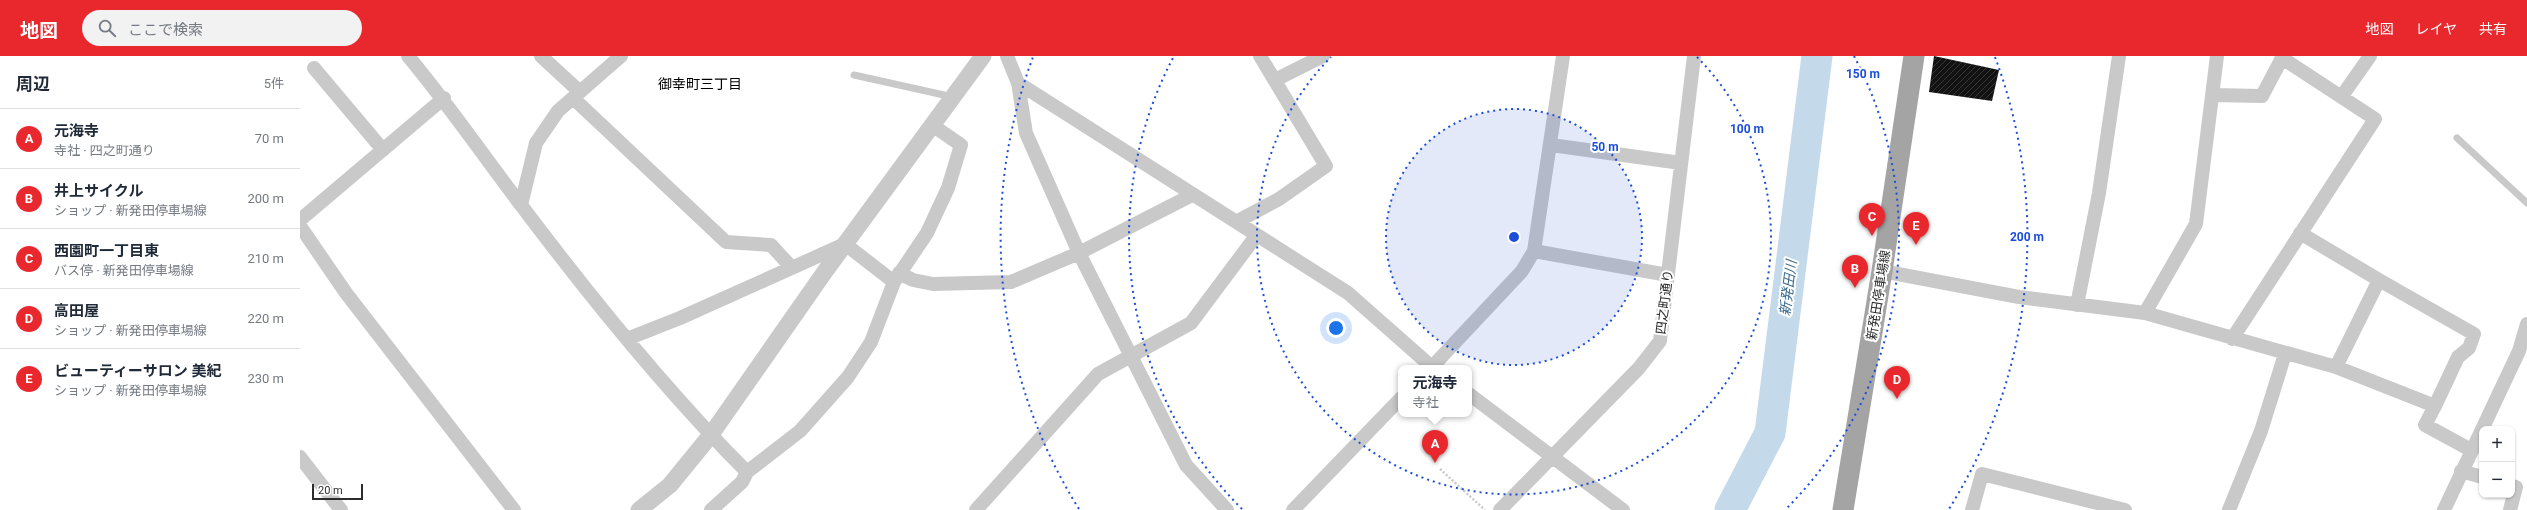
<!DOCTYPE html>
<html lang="ja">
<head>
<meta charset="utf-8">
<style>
  body { margin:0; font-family:Roboto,"Noto Sans JP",sans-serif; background:#f2f2f3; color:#1f2937 }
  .controls { position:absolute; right:12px; bottom:12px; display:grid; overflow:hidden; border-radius:8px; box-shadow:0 1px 3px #0004 }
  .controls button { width:36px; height:36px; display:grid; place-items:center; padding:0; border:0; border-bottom:1px solid #e0e1e3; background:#fff; color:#1f2937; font:20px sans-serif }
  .scale { position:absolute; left:12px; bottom:10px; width:51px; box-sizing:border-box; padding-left:4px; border:2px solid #2c2c2c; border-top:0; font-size:11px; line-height:14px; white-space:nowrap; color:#2c2c2c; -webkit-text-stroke:3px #fff; paint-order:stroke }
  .you { position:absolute; left:1036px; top:272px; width:14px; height:14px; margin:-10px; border:3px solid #fff; border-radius:50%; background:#1a73e8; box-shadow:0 0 0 6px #1a73e833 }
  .badge { display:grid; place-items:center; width:26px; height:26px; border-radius:50%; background:#e9282e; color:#fff; font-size:13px; font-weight:700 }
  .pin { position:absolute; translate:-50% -33px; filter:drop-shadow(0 1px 2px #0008) }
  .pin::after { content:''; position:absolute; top:21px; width:14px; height:12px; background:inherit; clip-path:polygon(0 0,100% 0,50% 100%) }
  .popup { position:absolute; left:1098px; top:309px; width:74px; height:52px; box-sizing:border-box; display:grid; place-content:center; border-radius:8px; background:#fff; filter:drop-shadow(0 1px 3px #0005); font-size:13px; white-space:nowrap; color:#747a83 }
  .popup b { font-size:15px; color:#1f2937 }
  .popup::after { content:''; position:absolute; left:50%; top:100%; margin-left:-8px; border:8px solid transparent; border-top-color:#fff }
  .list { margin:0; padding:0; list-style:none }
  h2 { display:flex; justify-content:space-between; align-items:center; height:52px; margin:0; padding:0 16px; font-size:17px }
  h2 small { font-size:13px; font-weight:400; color:#747a83 }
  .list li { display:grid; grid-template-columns:26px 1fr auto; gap:12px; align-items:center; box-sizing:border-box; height:60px; padding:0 16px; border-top:1px solid #e0e1e3 }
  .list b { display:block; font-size:15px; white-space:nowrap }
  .list p { margin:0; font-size:13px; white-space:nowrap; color:#747a83 }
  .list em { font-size:13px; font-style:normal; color:#747a83 }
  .icon { flex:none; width:22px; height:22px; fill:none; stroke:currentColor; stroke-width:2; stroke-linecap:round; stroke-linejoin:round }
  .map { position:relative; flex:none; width:2227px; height:454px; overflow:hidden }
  header { display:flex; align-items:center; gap:24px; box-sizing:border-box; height:56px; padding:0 20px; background:#e9282e; color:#fff }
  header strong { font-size:19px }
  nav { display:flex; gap:22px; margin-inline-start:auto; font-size:14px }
  .search { width:280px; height:36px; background:#f2f2f3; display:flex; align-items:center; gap:10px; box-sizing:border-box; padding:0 14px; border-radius:22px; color:#747a83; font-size:15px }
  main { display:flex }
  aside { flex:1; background:#fff }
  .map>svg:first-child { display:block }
</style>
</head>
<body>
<header>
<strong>地図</strong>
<div class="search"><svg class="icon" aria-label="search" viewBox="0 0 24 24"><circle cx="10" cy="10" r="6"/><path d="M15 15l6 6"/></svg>ここで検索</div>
<nav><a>地図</a><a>レイヤ</a><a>共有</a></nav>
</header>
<main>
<aside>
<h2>周辺<small>5件</small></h2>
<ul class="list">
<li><span class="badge">A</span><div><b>元海寺</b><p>寺社 · 四之町通り</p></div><em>70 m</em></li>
<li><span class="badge">B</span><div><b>井上サイクル</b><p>ショップ · 新発田停車場線</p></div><em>200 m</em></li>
<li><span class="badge">C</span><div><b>西園町一丁目東</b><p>バス停 · 新発田停車場線</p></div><em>210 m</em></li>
<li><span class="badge">D</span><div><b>高田屋</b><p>ショップ · 新発田停車場線</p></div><em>220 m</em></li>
<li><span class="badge">E</span><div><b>ビューティーサロン 美紀</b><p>ショップ · 新発田停車場線</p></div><em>230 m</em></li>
</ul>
</aside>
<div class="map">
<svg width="2227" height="454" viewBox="0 0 2227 454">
  <defs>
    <pattern id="building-hatch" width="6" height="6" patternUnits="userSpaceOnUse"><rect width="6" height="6" fill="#131313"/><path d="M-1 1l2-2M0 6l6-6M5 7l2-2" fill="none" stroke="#363636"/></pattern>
  </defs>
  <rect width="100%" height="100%" fill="#fff"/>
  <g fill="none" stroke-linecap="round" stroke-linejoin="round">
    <path stroke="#c4daeb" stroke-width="31" d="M1430,454l40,-77 47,-377"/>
  </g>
  <path fill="url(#building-hatch)" d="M1634,0l65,14 -7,31 -63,-9z"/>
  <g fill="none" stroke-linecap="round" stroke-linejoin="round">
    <path stroke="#c9c9c9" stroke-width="2.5" stroke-dasharray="2 2" stroke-linecap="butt" d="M1140,413l45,41"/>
    <path stroke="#c9c9c9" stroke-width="7" d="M554,19l99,22
      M2157,82l70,65"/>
    <path stroke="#c9c9c9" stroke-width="14" d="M108,0c40,48 75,99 113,149 70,93 144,185 226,267l53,-41 48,-54 23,-35 23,-60 33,-49 21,-45 13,-43 -29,-20
      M241,0l39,36
      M707,0l11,27 330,210 85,75
      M14,12l69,82
      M975,24l48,-24
      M718,27l8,50 53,120 107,212 41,45
      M1912,39l50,1 20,-38 93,61 -143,220
      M2042,40l28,-40
      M273,42l153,144 45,3 21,23
      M1251,89l130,18
      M221,149l15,-62 22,-32 63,-55
      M0,164l144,-122
      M936,166l43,-23 47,-33 -66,-110
      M0,170l46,67 168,217
      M2000,177l79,47 -43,87
      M1234,195l134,24
      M1582,215l137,26 126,16 191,54 99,39 -10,19 46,25
      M599,217l14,7 20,4 78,-2 68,-29 113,-58
      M2079,224l95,54 -5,14 -11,9 -23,49
      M1777,249l22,-112 20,-137
      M1845,257l51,-89 21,-168
      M327,283l53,-21 165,-74 49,38
      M1131,312l91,-97 12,-20 29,-195
      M1169,338l154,116
      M0,401l41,53
      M2161,415l21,6
      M411,454l31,-28 5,-10
      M676,454l122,-136 93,-51 65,-87
      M993,454l108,-112
      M1200,454l139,-142 21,-27 34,-285
      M1672,454l10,-36 143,36
      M1929,454l32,-79 24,-77
      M2144,454l75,-159 8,-27
      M2210,454l6,-23 -4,-1"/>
    <path stroke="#c9c9c9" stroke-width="17" d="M339,454l31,-25 40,-49 116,-166 157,-214"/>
    <path stroke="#a4a4a4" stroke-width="21" d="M1543,454l39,-239 32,-215"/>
  </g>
  <circle cx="1214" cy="181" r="128" fill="#1d4ed8" fill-opacity=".12"/>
  <g fill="none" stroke="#1d4ed8" stroke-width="2" stroke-dasharray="2 4">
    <circle cx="1214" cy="181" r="128"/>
    <path d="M1397 1A257 257 0 1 1 1031 1"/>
    <path d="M942 453A385 385 0 0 1 874 0M1554 0A385 385 0 0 1 1486 453"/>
    <path d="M779 453A513 513 0 0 1 733 1M1695 1A513 513 0 0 1 1649 453"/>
  </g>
  <g text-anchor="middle" stroke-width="4" stroke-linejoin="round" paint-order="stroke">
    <g font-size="13" fill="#2c2c2c" stroke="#fff">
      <text transform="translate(1578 239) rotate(-81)" y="5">新発田停車場線</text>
      <text transform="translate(1364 246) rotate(-83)" y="5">四之町通り</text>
    </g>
    <g font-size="14" fill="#000" stroke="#fff">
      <text x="400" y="33">御幸町三丁目</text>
    </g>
    <g font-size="14" font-style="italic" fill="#396a8f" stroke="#fff">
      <text transform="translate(1488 232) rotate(-83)" y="5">新発田川</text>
    </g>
  </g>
  <circle cx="1214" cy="181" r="6" fill="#1d4ed8" stroke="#fff" stroke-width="2"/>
  <g font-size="12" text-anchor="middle" font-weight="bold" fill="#1d4ed8" stroke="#fff" stroke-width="4" stroke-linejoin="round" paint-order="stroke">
    <text x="1563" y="22">150 m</text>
    <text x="1447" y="77">100 m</text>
    <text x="1305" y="95">50 m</text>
    <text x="1727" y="185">200 m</text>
  </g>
</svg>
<div class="controls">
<button>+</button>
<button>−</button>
</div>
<div class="scale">20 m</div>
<div class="you"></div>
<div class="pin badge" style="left:1135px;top:407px">A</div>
<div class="popup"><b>元海寺</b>寺社</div>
<div class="pin badge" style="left:1555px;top:232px">B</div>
<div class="pin badge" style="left:1572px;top:180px">C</div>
<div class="pin badge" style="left:1597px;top:343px">D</div>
<div class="pin badge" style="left:1616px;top:189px">E</div>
</div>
</main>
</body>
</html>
